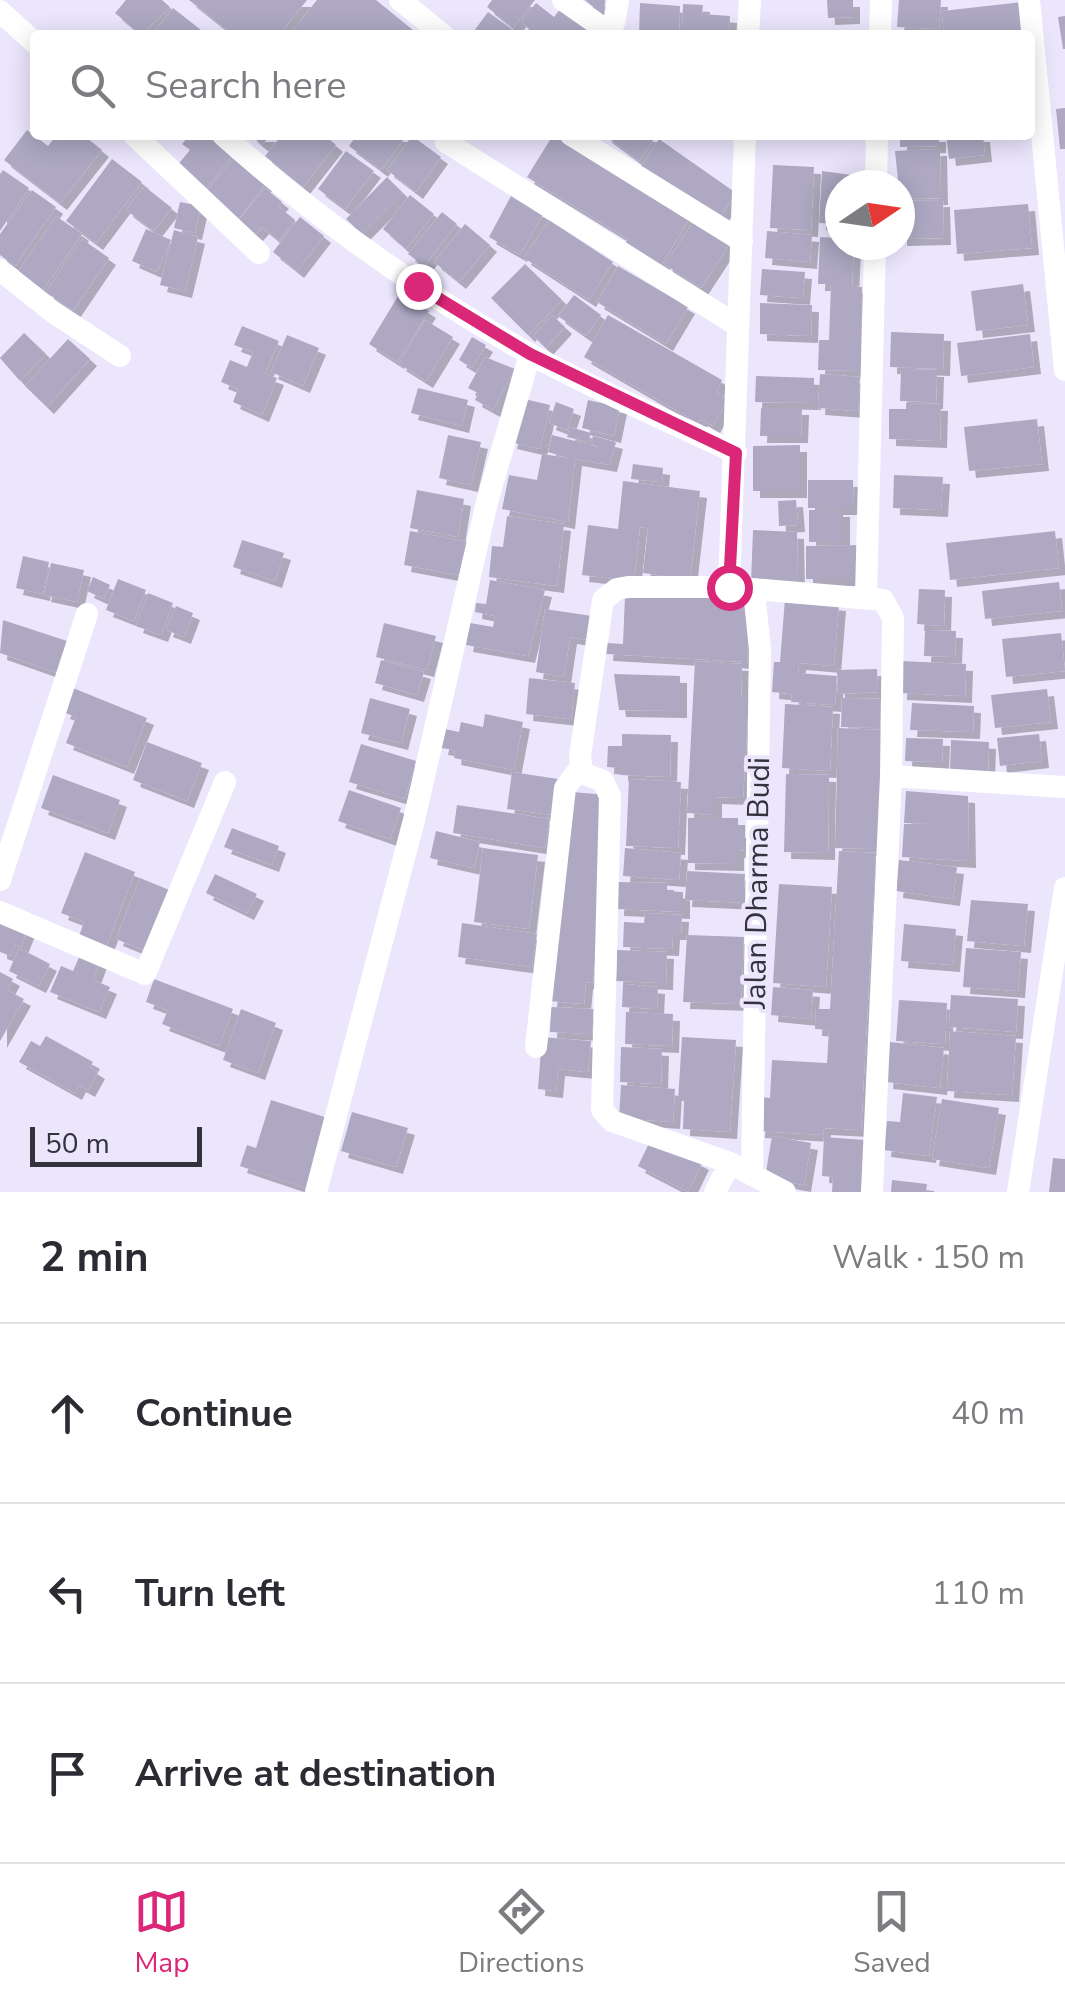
<!DOCTYPE html>
<html lang="en">
<head>
<meta charset="utf-8">
<style>
  body { margin:0; font-family:"Nunito Sans",sans-serif; background:#f2f2f3; color:#2b2b33 }
  .compass { position:absolute; left:825px; top:170px; width:90px; height:90px; border-radius:50%; background:#fff; box-shadow:0 5px 25px #0003; rotate:77deg }
  .scale { position:absolute; left:30px; bottom:25px; width:172px; box-sizing:border-box; padding-left:10px; border:5px solid #34323c; border-top:0; font-size:28px; line-height:35px; white-space:nowrap; color:#34323c; -webkit-text-stroke:8px #ece6fd; paint-order:stroke }
  .stop { position:absolute; width:30px; height:30px; margin:-22px; border:8px solid #db2777; border-radius:50%; background:#fff }
  .stop.end { background:#db2777; border-color:#fff; box-shadow:0 2px 10px #0008 }
  .list { margin:0; padding:0; list-style:none }
  h2 { display:flex; justify-content:space-between; align-items:center; height:130px; margin:0; padding:0 40px; font-size:42px }
  h2 small { font-size:32px; font-weight:400; color:#7c7c81 }
  .list li { display:grid; grid-template-columns:65px 1fr auto; gap:30px; align-items:center; box-sizing:border-box; height:180px; padding:0 40px; border-top:2px solid #e1e1e2 }
  .list b { display:block; font-size:38px; white-space:nowrap }
  .list em { font-size:32px; font-style:normal; color:#7c7c81 }
  .icon { flex:none; width:55px; height:55px; fill:none; stroke:currentColor; stroke-width:2; stroke-linecap:round; stroke-linejoin:round }
  .map { position:relative; flex:none; width:1065px; height:1192px; overflow:hidden }
  .search { position:absolute; background:#fff; box-shadow:0 5px 25px #0003; left:30px; right:30px; top:30px; height:110px; display:flex; align-items:center; gap:25px; box-sizing:border-box; padding:0 35px; border-radius:10px; color:#7c7c81; font-size:38px }
  .sheet { height:670px; background:#fff }
  nav { display:flex; justify-content:space-around; align-items:center; box-sizing:border-box; height:140px; border-top:2px solid #e1e1e2; background:#fff; font-size:28px; color:#7c7c81 }
  nav a { display:grid; justify-items:center; gap:5px }
  nav .on { color:#db2777 }
  .map>svg:first-child { display:block }
</style>
</head>
<body>
<div class="map">
<svg width="1065" height="1192" viewBox="0 0 1065 1192">
  <defs>
    <filter id="shadow"><feDropShadow dx="7" dy="7" stdDeviation="0" flood-color="#0004"/></filter>
  </defs>
  <rect width="100%" height="100%" fill="#ece6fd"/>
  <path fill="#aea8c3" filter="url(#shadow)" d="M126,0h36l8,7 -29,28 -26,-22z
    M189,0h118l-28,35h-46z
    M317,0h59l43,35h-130z
    M492,0h43l-22,28 -26,-21z
    M585,0h20l-1,16z
    M827,0h26v17l-25,1z
    M899,0h42l-2,29 -42,-2z
    M1022,2l4,33h-82l-2,-24z
    M536,3l18,14 7,-9 34,27h-59l-15,-13z
    M640,3l40,3 -1,29h-40z
    M683,4l20,1 -1,9 28,2 -1,19h-47z
    M173,8l28,22 -4,5h-45z
    M488,12l32,23h-49z
    M1065,16v33h-2l-5,-32z
    M818,30v5h-44v-3z
    M1065,108v41h-5l-4,-40z
    M27,130l21,16 9,-11h26l19,15 -42,53 -56,-43z
    M190,135h22l20,21 -27,34 -29,-23 14,-17 -8,-6z
    M250,135h21l-9,10z
    M282,135h42l12,10 -33,42 -38,-31z
    M357,135h50l-26,35 -32,-24z
    M553,135l138,81 -30,50 -36,-22 3,-5 -101,-62z
    M604,135h53l-18,26z
    M900,135h39v11l-39,1z
    M946,135h37l2,20 -36,4z
    M412,136l29,21 -25,35 -29,-22z
    M659,139l77,54 -19,28 -77,-54z
    M940,149l1,49 -41,1 -5,-48z
    M346,151l28,20 -29,38 -27,-20z
    M236,155l32,25 -32,42 -33,-26z
    M112,159l30,23 -46,61 -30,-22z
    M773,165l41,2 -3,63 -41,-2z
    M3,170l26,18 -29,43v-57z
    M822,171l44,6v8h-26v39l-21,-1z
    M387,177l16,16 -41,41 -16,-15z
    M144,186l28,22 -18,23 -28,-21z
    M265,188l17,14 -4,4 17,14 -16,21 -17,-14 -6,7 -17,-14z
    M32,190l24,17 -41,59 -15,-11v-21z
    M410,195l24,19 -28,35 -23,-20z
    M511,196l32,18 -23,41 -31,-18z
    M943,200l1,38 -44,1v-38z
    M180,202l21,4 -6,27 -21,-5z
    M1028,204l4,44 -75,6 -3,-44z
    M442,212l15,12 -33,42 -16,-12z
    M56,216l26,18 -39,56 -25,-18z
    M300,217l24,19 -27,35 -24,-19z
    M695,219l36,23 -30,46 -36,-23z
    M549,220l64,42 -24,38 -65,-42z
    M465,224l25,21 -31,37 -25,-20z
    M146,229l25,11 -14,32 -25,-11z
    M174,230l24,7 -13,54 -25,-6z
    M767,231l45,4 -2,27 -45,-4z
    M820,237l20,1v7h14l-2,41 10,1 -1,84 -43,-1 1,-30h10l2,-56h-13z
    M82,239l27,19 -36,53 -27,-19z
    M525,264l37,36 -34,35 -37,-37z
    M618,266l70,41 -22,37 -69,-42z
    M762,269l43,3 -2,26 -43,-3z
    M1023,284l5,41 -52,6 -5,-40z
    M400,293l29,18 -32,51 -28,-18z
    M574,295l27,20 -15,21 -28,-20z
    M760,303l52,2 -1,31 -51,-2z
    M552,315l13,12 -19,21 -13,-12z
    M608,315l114,65 -6,12 12,7 -15,27 -12,-7 -3,4 -114,-66z
    M425,320l28,17 -27,44 -27,-17z
    M242,326l37,15 -14,33 12,4 -15,37 -29,-13 5,-13 -17,-7 9,-22 17,7 6,-15 -19,-7z
    M891,332l53,2 -1,35 -53,-2z
    M24,333l22,21 -26,27 -20,-23z
    M1030,334l4,33 -73,9 -4,-33z
    M287,335l32,13 -16,38 -32,-14z
    M472,337l14,8 -14,23 -13,-8z
    M68,339l22,20 -43,48 -22,-21z
    M485,357l30,12 -22,41 -18,-10 3,-7 -10,-5z
    M901,369l36,1 -1,32 -36,-1z
    M820,374l40,3 -2,34 -40,-3z
    M756,376l58,2v25l-59,-1z
    M418,388l50,12 -6,26 -51,-13z
    M520,398l30,7 -10,44 -30,-7z
    M588,400l32,7 -6,29 -32,-8z
    M556,402l18,7 -7,21 -18,-7z
    M906,403l35,1 -1,37 -51,-2v-30h17z
    M761,408h41l-1,28h-41z
    M1037,419l5,45 -73,7 -5,-44z
    M570,427l21,6 -3,9 -21,-5z
    M448,435l33,7 -10,43 -32,-7z
    M552,435l46,12 -7,-4 2,-7 23,6 -6,23 -35,-6 -7,63 -66,-13 7,-34 28,5 5,-26 27,4 -21,-6z
    M800,445v46h-47v-45z
    M633,464l30,4 -1,14 -31,-3z
    M894,475l49,2 -2,33 -48,-2z
    M808,480h45l1,28h-46z
    M623,481l77,10 -10,88 -47,-6 5,-45 -8,-1 -6,54 -52,-6 6,-50 30,4z
    M417,490l47,9 -6,38 -48,-9z
    M796,500l2,25 -19,1 -1,-25z
    M809,510h34v32h-34z
    M507,516l57,8 -7,62 -68,-9 3,-31 11,1z
    M753,530l44,2 1,53 -47,-3z
    M410,531l58,11 -6,34 -58,-11z
    M1055,531l4,37 -109,12 -4,-37z
    M242,540l42,13 -9,28 -42,-14z
    M862,545v34h-56v-33z
    M23,556l26,6 -6,32 -27,-6z
    M51,563l33,7 -7,32 -33,-7z
    M93,577l17,8 -6,14 -17,-8z
    M118,579l28,11 -12,31 -28,-11z
    M490,580l55,10 -17,66 -62,-11 4,-22 23,4 2,-11 -20,-4 1,-9 10,1z
    M1059,582l3,29 -77,8 -3,-28z
    M919,589l26,1 -1,36 -27,-2z
    M148,593l25,10 -12,32 -25,-9z
    M660,593l90,5 -3,64 -141,-8 1,-11 16,1 2,-48 35,2z
    M785,599l54,5 -5,62 -35,-3 -1,10 39,3 -2,29 -44,-3 1,-8 -20,-2 2,-30h6z
    M176,606l17,7 -9,24 -18,-7z
    M545,609l47,7 -3,24 -19,-3 -6,40 -28,-5z
    M3,620l64,21 -10,32 -57,-20z
    M384,623l52,13 -9,34 -51,-13z
    M925,630l31,1 -1,26 -31,-1z
    M1061,633l4,38 -59,6 -4,-38z
    M381,660l43,12 -7,23 -42,-12z
    M695,661l47,3 -1,33h8l-6,101 -28,-1v18l-28,-2z
    M901,661l65,3 -1,32 -65,-3z
    M877,669l1,23 -40,2 -1,-24z
    M614,674l66,2v35l-61,-1z
    M529,678l46,5 -4,36 -45,-5z
    M73,688l74,30 -20,49 -61,-24 10,-26 -13,-5z
    M1047,689l4,33 -56,6 -4,-33z
    M370,698l40,11 -9,34 -40,-10z
    M842,698l39,1 -1,29 -39,-1z
    M912,703l62,3 -1,26 -63,-2z
    M785,704l48,3 -3,64 -48,-3z
    M485,714l38,8 -9,48 -60,-12 1,-8 -14,-2 4,-19 14,3 2,-10 22,5z
    M838,728l45,2 -5,119 -43,-1z
    M622,734l49,1 -1,42 -49,-2v-7l-14,-1 1,-21h14z
    M1039,734l3,27 -42,5 -3,-28z
    M906,738l37,1 -1,23 -37,-1z
    M951,740l38,2 -1,30 -38,-1z
    M147,742l55,21 -15,38 -54,-21z
    M361,744l55,17 -11,38 -56,-17z
    M512,772l46,7 -4,36 -47,-6z
    M786,774l43,1 -1,78 -44,-1z
    M53,775l67,25 -12,33 -67,-25z
    M629,779l52,3 -3,66 -52,-2z
    M349,790l52,18 -11,31 -52,-18z
    M906,791l62,5 1,65 -67,-4 2,-33h26l-26,-1z
    M572,792l37,3 -16,188 -7,-1 -2,22 -34,-3z
    M457,805l93,14 -5,29 -92,-15z
    M688,818h50v13h7v19l-8,1v13l-49,-1z
    M232,828l47,18 -7,19 -48,-18z
    M436,831l44,11 -6,26 -44,-10z
    M483,848l55,7 -9,74 -55,-7z
    M625,848l56,5 -2,27 -56,-4z
    M839,851l37,2 -15,277 -37,-2 -1,7 -65,-4 2,-34 10,1 2,-38 55,3 2,-33 -14,-1 1,-20h14z
    M85,852l50,20 -29,75 -27,-11 5,-14 -23,-9z
    M899,860l58,7 -4,32 -57,-8z
    M687,871l58,3 -1,14h8l-1,15 -66,-3z
    M215,874l42,20 -10,19 -41,-20z
    M140,878l32,13 -24,61 -32,-13z
    M618,882l49,1v8l16,1v20l-66,-3z
    M779,884l53,3 -6,100 -53,-4z
    M971,900l57,4 -4,42 -57,-5z
    M645,913l37,2 -1,18h-8l-1,16 -49,-2 1,-25 20,1z
    M0,915l29,12 -8,20 -6,-3 -4,12 -11,-4z
    M462,923l75,11 -5,33 -74,-10z
    M904,924l52,5 -3,36 -52,-4z
    M687,935l57,2 -3,67 -58,-2z
    M19,948l31,16 -11,22 -30,-15z
    M966,948l55,4 -3,39 -55,-4z
    M617,950l50,2 -1,31 -50,-2z
    M81,953l19,8 -7,19 17,7 -11,25 -49,-20 11,-26 12,5z
    M0,972l13,7 -6,11 17,9 -24,42z
    M154,979l79,30 -14,37 -57,-22 6,-14 -22,-8z
    M623,984l35,3 -1,22 -35,-2z
    M773,987l40,3 -2,29 -40,-4z
    M951,995l67,4 -2,33 -67,-5z
    M899,1000l48,3 -2,41 -49,-3z
    M551,1007l43,2 -2,25 -42,-2z
    M241,1009l35,14 -18,50 -35,-13z
    M626,1012l47,2 -1,32 -47,-2z
    M950,1031l66,5 -4,59 -65,-4z
    M46,1036l47,26 -3,5 8,5 -10,18 -9,-5 -4,8 -56,-31 12,-21 9,5z
    M542,1037l49,4 -3,31 -30,-3 -2,22 -18,-2z
    M682,1037l54,3 -6,92 -47,-3 1,-28h-6z
    M890,1042l54,6 -4,40 -54,-6z
    M621,1047l41,2 -1,35 -41,-2z
    M621,1085l54,4 -2,33 -54,-4z
    M903,1093l34,4 -8,59 -45,-6 3,-29 13,1z
    M942,1099l57,9 -10,60 -57,-9z
    M271,1100l60,19 -22,70 -69,-23 7,-21 9,3z
    M352,1112l56,16 -12,39 -55,-16z
    M772,1136l39,7 -7,42 -39,-7z
    M652,1137l50,26 -14,29 -50,-26z
    M824,1137l41,3 -4,52h-29l1,-15 -11,-1z
    M1053,1158l12,1v33h-16z
    M892,1180l35,4 -1,8h-35z"/>
  <g fill="none" stroke-linecap="round" stroke-linejoin="round">
    <path stroke="#fff" stroke-width="22" d="M400,0l43,35
      M563,0l40,28 11,-5 4,-23
      M1029,0l36,370
      M0,11l35,32
      M748,35l2,-35
      M880,35l1,-35
      M134,135l125,118
      M223,135c94,84 195,156 305,218 67,37 139,67 208,100
      M571,135l171,106
      M446,142l292,184
      M876,185l1,-50
      M0,270l53,42 67,44
      M729,587l16,-452
      M866,595l9,-350
      M0,880l87,-266
      M0,912l145,62 80,-192
      M536,1047l29,-259 15,-20
      M752,1175l8,-525 -6,-59
      M316,1192l98,-372 73,-318 43,-148
      M715,1192l15,-29
      M785,1192l-55,-29 -118,-42 -10,-11 8,-314 -7,-15 -21,-8 -2,-17 23,-156 14,-11 11,-2h101l154,13 10,18 -2,158 174,11
      M872,1192l19,-416
      M1018,1192l47,-304"/>
  </g>
  <g fill="none" stroke-linecap="round" stroke-linejoin="round">
    <path stroke="#db2777" stroke-width="12" d="M418,286l112,68 206,99 -7,134"/>
  </g>
  <g text-anchor="middle" stroke-width="8" stroke-linejoin="round" paint-order="stroke">
    <g font-size="30" fill="#34323c" stroke="#ece6fd">
      <text transform="translate(757 883) rotate(-89)" y="10">Jalan Dharma Budi</text>
    </g>
  </g>
</svg>
<svg class="compass" viewBox="-18 -18 36 36"><path d="M0-13l5 13h-10z" fill="#e53935"/><path d="M0 13l5-13h-10z" fill="#7c7c81"/></svg>
<div class="scale">50 m</div>
<div class="stop" style="left:729px;top:587px"></div>
<div class="stop end" style="left:418px;top:286px"></div>
<div class="search"><svg class="icon" aria-label="search" viewBox="0 0 24 24"><circle cx="10" cy="10" r="6"/><path d="M15 15l6 6"/></svg>Search here</div>
</div>
<section class="sheet">
<h2>2 min<small>Walk · 150 m</small></h2>
<ul class="list">
<li><svg class="icon" aria-label="ahead" viewBox="0 0 24 24"><path d="M12 20V5M6 11l6-6 6 6"/></svg><div><b>Continue</b></div><em>40 m</em></li>
<li><svg class="icon" aria-label="left" viewBox="0 0 24 24"><path d="M17 20v-9H6M10 6l-5 5 5 5"/></svg><div><b>Turn left</b></div><em>110 m</em></li>
<li><svg class="icon" aria-label="arrive" viewBox="0 0 24 24"><path d="M6 21V4h12l-3 4 3 4H6"/></svg><div><b>Arrive at destination</b></div></li>
</ul>
</section>
<nav>
<a class="on"><svg class="icon" aria-label="map" viewBox="0 0 24 24"><path d="M3 6l6-2 6 2 6-2v14l-6 2-6-2-6 2zM9 4v14M15 6v14"/></svg>Map</a>
<a><svg class="icon" aria-label="directions" viewBox="0 0 24 24"><path d="M12 3l9 9-9 9-9-9zM9 14v-3h6M13 9l2 2-2 2"/></svg>Directions</a>
<a><svg class="icon" aria-label="saved" viewBox="0 0 24 24"><path d="M7 4h10v16l-5-4-5 4z"/></svg>Saved</a>
</nav>
</body>
</html>
